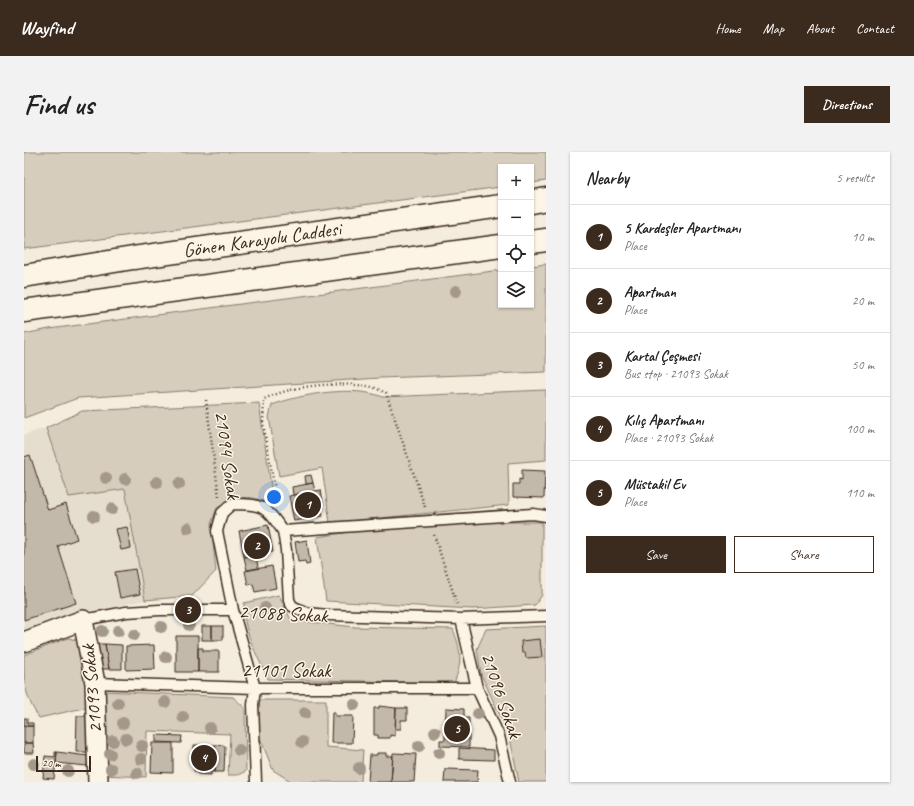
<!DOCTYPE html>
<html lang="en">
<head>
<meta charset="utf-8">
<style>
  body { margin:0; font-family:Caveat,sans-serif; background:#f2f2f2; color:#222 }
  .controls { position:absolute; right:12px; top:12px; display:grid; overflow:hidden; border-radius:0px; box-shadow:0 1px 3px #0004 }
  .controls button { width:36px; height:36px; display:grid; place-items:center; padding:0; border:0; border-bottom:1px solid #e0e0e0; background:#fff; color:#222; font:20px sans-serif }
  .scale { position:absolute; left:12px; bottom:10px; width:55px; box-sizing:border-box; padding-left:4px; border:2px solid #3b2a1e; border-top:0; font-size:11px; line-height:14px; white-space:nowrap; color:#3b2a1e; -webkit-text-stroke:3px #fcf5e5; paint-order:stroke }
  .you { position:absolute; left:250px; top:345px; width:14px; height:14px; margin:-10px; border:3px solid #fff; border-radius:50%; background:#1a73e8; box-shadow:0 0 0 6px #1a73e833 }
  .badge { display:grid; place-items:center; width:26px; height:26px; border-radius:50%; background:#3b2a1e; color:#fff; font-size:13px; font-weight:700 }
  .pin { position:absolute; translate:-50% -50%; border:2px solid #fff; box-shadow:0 1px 4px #0006 }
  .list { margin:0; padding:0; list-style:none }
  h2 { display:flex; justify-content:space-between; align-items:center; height:52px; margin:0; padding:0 16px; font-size:17px }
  h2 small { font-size:13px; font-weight:400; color:#767676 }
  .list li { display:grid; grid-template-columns:26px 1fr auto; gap:12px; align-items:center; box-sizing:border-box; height:64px; padding:0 16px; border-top:1px solid #e0e0e0 }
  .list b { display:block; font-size:15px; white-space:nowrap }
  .list p { margin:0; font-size:13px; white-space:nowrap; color:#767676 }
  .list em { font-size:13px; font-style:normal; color:#767676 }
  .actions { display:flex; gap:8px; padding:12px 16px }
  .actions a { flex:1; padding:9px 0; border:1px solid #3b2a1e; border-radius:0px; text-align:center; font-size:14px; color:#3b2a1e }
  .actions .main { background:#3b2a1e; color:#fff }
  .icon { flex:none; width:22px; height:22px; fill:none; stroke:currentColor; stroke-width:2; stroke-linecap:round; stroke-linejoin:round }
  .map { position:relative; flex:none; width:522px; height:630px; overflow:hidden; border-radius:0px }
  header { display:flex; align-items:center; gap:24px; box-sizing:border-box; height:56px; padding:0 20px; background:#3b2a1e; color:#fff }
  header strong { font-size:19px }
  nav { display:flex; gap:22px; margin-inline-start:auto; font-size:14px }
  .intro { display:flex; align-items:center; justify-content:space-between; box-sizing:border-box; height:96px; padding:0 24px }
  h1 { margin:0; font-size:28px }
  .button { padding:10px 18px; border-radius:0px; background:#3b2a1e; color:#fff; font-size:14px; font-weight:700 }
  main { display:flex; gap:24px; padding:0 24px }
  aside { flex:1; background:#fff; border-radius:0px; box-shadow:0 1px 3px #0004 }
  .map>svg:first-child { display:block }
</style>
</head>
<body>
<header>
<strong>Wayfind</strong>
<nav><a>Home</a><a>Map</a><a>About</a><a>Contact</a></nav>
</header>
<div class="intro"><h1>Find us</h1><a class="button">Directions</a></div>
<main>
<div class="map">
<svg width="522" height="630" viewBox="0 0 522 630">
  <rect width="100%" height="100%" fill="#f4eddd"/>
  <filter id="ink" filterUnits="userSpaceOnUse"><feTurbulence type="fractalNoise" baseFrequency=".025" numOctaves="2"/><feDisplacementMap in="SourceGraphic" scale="8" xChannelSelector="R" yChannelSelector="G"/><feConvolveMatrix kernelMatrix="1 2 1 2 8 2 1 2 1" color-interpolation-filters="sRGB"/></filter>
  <g filter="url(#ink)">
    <path fill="#e5ddce" d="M22,276l23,69 56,-9 20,112 -55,12 -66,20v-197z"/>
    <path fill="#d6cdbd" stroke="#887c6e" d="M0,0h522v29l-15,2v-16h-30v20l-477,62z
      M522,112v108l-166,6 -302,20 -54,20v-84l25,-5 452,-59v35h30v-39z
      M522,238v70l-38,3 1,42 -179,18 -8,-55 -43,8 -10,-59 3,-12c30,-11 81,-20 111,-8z
      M235,251l15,104c-26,-14 -31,-12 -57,1l-6,16 5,47 -24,25 -47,4 -20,-111 -56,8 -23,-69 36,-17z
      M464,370h54v73l-7,10 -63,4 -146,-8 -9,-64 33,-5z
      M255,443l12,25 64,7 98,2c8,21 10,32 1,54l-186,-4c-11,-24 -26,-49 -24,-76z
      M522,474v156h-27l-9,-44 -29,-64 -4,-25 9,-20z
      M44,486l13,3 7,66 -49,11c-15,-23 -15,-36 -15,-63z
      M78,539l131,6 12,11 1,63 -8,4h-10l2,-41 -83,-3 -1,46 -43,-2z
      M235,548h67v47l37,3 -2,32h-69l-19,-12 -15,-37z"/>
    <path fill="#c3b9aa" stroke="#3b2a1e" d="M6,303l18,55 18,-6 11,35 -19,7 18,57 -52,17v-163z
      M498,318l23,1 -1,27 -31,-1v-13h6v-5l3,1z
      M287,323l2,8 -7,1 -1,-8z
      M289,331l2,8 -22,4 -1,-8z
      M297,338l3,18h-3l2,8 -29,5 -5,-25z
      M244,373l5,27 -29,5 -5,-26z
      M103,375l4,21 -10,2 -5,-21z
      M283,388l3,24 -4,1 -1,-4 -7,1 -3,-20z
      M232,403l2,13 -11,2 -3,-13z
      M248,414l4,22 -21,4 -2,-8 -5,1 -3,-14z
      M111,417l5,25 -20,4 -5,-26z
      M178,474h10v14h-10z
      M188,474h11v14h-11z
      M152,484h22v36h-22z
      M516,487l2,18 -16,1 -1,-6 -3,1 -1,-12z
      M73,492h8l4,25h-9z
      M81,492l17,1v24h-13z
      M130,493l1,24 -29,1v-24z
      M174,496h5v3h16v21h-21z
      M355,554l17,2 -1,28 -5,-1v3h-12v-3h-4v-27h5z
      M372,556h11v12h-6v9h-6z
      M422,556l18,1v9h5v29l-29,-1v-6h5z
      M308,560h3v4h18l-1,27h-21z
      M53,564h14l-1,36h-14z
      M0,566h3v5h6v3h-9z
      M0,574h9v17h-9z
      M132,583l26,1 -1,7 -25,-1z
      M0,591h9l1,10h-10z
      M128,591h21v30l-22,-1z
      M170,593h21v27h-4v3l-13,-1v-3h-4z
      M191,593l10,1 -1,26h-9z
      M435,596l35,2v10l-35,-1z
      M31,600h2l-3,27 -11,-1 2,-22 10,1z
      M33,600l31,4 -1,10 -31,-3z
      M353,601h9v3h7l-2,26h-23l2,-27h7z
      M369,601l23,1 -2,28h-23z
      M421,617l33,1 -1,12h-33z"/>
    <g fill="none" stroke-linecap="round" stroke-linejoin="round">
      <g stroke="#3b2a1e" stroke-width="13">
        <path id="lane" d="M259,379l3,19 3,50 3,6 15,7 21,2 133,4 85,-3
          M437,467l16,69 22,48 11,46
          M59,468l43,-8 34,-2h73
          M71,531l160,5h222
          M232,630l-3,-77 2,-17 -22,-78 -16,-79 5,-18 10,-9c32,0 33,2 51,27l234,-16 16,-1 13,2"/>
      </g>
      <g stroke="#3b2a1e" stroke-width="22">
        <path id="street" d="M0,490l59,-22 12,63 3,99"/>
      </g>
      <g stroke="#3b2a1e" stroke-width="25">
        <path id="highway" d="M507,50l15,-3
          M507,90l15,-2
          M0,124l109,-18 368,-52
          M0,159l477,-65"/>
      </g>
      <path stroke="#3b2a1e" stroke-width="2.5" stroke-dasharray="1 3" stroke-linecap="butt" d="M182,248l13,97
        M253,349l-14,-78 1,-24c31,-14 68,-17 102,-13 6,0 14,4 20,7l39,114
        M410,383l23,69
        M223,459l33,1"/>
      <use href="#lane" stroke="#fcf5e5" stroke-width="10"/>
      <use href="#street" stroke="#fcf5e5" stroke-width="19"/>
      <use href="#highway" stroke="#fcf5e5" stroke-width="22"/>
    </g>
    <g fill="#a4988a">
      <circle cx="432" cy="139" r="6"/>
      <circle cx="82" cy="326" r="6"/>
      <circle cx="101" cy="327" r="6"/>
      <circle cx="133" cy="330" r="6"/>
      <circle cx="155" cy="332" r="6"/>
      <circle cx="88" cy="357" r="6"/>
      <circle cx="70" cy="364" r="6"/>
      <circle cx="164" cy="376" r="6"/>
      <circle cx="241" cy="456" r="6"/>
      <circle cx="165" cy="473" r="6"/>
      <circle cx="137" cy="475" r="6"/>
      <circle cx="78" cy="479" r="6"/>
      <circle cx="94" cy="479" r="6"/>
      <circle cx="110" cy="483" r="6"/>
      <circle cx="142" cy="505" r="6"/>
      <circle cx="141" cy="550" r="6"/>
      <circle cx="94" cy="551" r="6"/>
      <circle cx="330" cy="553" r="6"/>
      <circle cx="281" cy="561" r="6"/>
      <circle cx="454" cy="562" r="6"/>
      <circle cx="159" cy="565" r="6"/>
      <circle cx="99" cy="571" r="6"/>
      <circle cx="186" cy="576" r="6"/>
      <circle cx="411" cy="580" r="6"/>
      <circle cx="102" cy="587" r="6"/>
      <circle cx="89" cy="589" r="6"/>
      <circle cx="278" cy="590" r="6"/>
      <circle cx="118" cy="594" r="6"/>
      <circle cx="395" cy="594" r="6"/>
      <circle cx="215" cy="598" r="6"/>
      <circle cx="415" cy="601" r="6"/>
      <circle cx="86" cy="602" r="6"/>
      <circle cx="117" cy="607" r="6"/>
      <circle cx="10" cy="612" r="6"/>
      <circle cx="335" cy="616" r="6"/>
      <circle cx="87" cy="617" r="6"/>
      <circle cx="44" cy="619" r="6"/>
      <circle cx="113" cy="621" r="6"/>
    </g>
  </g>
  <g text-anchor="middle" stroke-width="3" stroke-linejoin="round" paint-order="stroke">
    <g font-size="20" fill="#3b2a1e" stroke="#fcf5e5">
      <text transform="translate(238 87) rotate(-8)" y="7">Gönen Karayolu Caddesi</text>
      <text transform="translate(204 303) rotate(82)" y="7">21094 Sokak</text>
      <text transform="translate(259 461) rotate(3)" y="7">21088 Sokak</text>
      <text x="262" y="525">21101 Sokak</text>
      <text transform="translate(67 537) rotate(-95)" y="7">21093 Sokak</text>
      <text transform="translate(478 543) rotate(71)" y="7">21096 Sokak</text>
    </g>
  </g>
</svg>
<div class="controls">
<button>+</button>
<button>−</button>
<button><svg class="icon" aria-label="locate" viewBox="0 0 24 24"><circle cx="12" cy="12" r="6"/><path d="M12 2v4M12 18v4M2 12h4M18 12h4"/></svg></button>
<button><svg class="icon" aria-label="layers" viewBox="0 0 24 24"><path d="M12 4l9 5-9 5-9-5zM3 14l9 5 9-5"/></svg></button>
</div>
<div class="scale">20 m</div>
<div class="you"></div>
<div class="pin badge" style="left:284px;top:353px">1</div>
<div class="pin badge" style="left:233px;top:394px">2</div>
<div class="pin badge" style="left:164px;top:458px">3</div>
<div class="pin badge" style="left:180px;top:606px">4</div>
<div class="pin badge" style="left:433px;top:577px">5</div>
</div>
<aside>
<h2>Nearby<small>5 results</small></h2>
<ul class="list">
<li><span class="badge">1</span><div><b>5 Kardeşler Apartmanı</b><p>Place</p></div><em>10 m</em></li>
<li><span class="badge">2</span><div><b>Apartman</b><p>Place</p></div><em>20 m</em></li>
<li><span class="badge">3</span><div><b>Kartal Çeşmesi</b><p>Bus stop · 21093 Sokak</p></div><em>50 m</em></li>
<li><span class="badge">4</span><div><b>Kılıç Apartmanı</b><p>Place · 21093 Sokak</p></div><em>100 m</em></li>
<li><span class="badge">5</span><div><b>Müstakil Ev</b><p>Place</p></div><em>110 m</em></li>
</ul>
<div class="actions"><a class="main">Save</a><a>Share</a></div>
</aside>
</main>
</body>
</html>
